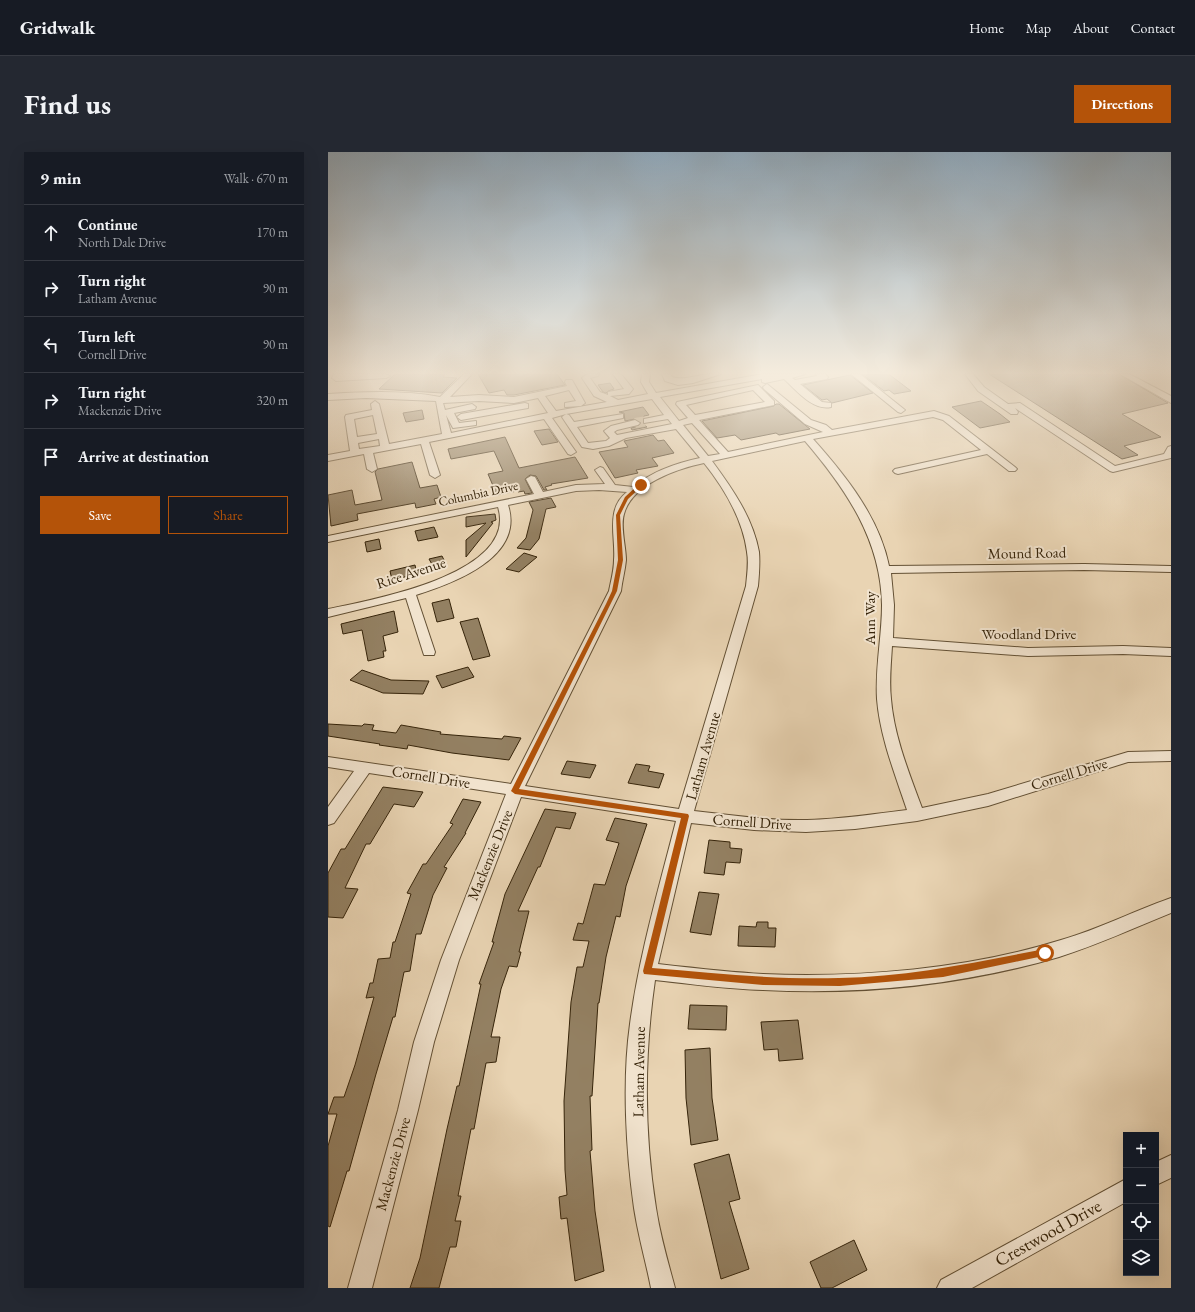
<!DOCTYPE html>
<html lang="en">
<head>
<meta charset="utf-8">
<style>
  body { margin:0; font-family:"EB Garamond",serif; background:#242831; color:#f1f3f6 }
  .controls { position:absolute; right:12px; bottom:12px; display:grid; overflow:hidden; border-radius:0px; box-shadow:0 4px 16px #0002 }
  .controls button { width:36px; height:36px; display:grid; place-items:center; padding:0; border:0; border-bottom:1px solid #363941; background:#171b24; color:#f1f3f6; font:20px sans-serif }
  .stop { position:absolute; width:12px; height:12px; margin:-9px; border:3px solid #b45309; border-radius:50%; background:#fff }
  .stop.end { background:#b45309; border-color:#fff; box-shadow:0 1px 4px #0008 }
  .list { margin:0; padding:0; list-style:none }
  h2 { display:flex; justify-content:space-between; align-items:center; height:52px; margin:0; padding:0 16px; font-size:17px }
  h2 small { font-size:13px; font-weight:400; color:#9ea1a6 }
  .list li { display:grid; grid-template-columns:26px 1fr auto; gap:12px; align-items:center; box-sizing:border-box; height:56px; padding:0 16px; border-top:1px solid #363941 }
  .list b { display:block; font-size:15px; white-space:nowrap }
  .list p { margin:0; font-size:13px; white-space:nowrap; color:#9ea1a6 }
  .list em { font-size:13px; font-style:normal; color:#9ea1a6 }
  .actions { display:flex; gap:8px; padding:12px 16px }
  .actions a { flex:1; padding:9px 0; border:1px solid #b45309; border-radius:0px; text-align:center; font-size:14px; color:#b45309 }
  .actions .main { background:#b45309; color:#fff }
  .icon { flex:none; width:22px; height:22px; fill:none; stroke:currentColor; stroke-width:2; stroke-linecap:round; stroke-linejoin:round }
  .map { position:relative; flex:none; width:843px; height:1136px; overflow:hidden; border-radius:0px }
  header { display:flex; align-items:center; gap:24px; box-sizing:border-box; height:56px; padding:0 20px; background:#171b24; border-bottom:1px solid #363941 }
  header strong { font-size:19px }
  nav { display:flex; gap:22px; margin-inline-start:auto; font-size:14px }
  .intro { display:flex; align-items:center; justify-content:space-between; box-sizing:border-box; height:96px; padding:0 24px }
  h1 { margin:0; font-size:28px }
  .button { padding:10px 18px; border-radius:0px; background:#b45309; color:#fff; font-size:14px; font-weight:700 }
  main { display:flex; gap:24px; padding:0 24px }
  aside { flex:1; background:#171b24; border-radius:0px; box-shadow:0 4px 16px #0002 }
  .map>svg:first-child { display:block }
</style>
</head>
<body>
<header>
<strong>Gridwalk</strong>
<nav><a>Home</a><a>Map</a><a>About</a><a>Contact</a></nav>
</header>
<div class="intro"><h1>Find us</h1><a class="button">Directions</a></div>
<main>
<aside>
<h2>9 min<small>Walk · 670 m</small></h2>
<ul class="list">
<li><svg class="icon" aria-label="ahead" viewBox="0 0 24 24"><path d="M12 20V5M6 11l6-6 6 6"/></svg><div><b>Continue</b><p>North Dale Drive</p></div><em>170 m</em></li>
<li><svg class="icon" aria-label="right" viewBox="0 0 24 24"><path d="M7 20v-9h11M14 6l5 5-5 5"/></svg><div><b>Turn right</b><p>Latham Avenue</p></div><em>90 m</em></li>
<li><svg class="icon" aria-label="left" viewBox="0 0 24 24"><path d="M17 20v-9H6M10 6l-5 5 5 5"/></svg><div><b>Turn left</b><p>Cornell Drive</p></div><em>90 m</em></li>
<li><svg class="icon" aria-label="right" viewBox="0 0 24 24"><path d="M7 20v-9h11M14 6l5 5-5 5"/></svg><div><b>Turn right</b><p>Mackenzie Drive</p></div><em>320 m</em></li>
<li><svg class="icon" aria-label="arrive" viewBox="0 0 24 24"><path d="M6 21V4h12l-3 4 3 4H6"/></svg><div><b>Arrive at destination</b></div></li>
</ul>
<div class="actions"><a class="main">Save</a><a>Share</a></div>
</aside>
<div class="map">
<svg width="843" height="1136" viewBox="0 0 843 1136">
  <rect width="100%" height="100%" fill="#e9d4b3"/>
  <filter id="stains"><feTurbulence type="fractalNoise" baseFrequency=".005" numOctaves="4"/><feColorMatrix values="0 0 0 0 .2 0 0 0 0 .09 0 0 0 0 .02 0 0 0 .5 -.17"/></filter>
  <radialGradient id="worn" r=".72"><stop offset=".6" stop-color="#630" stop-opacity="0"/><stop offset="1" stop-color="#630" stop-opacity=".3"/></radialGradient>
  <path fill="#938062" stroke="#36240a" d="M67,222h50l-2,3 14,1 -15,15 -63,-4z
    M150,222h79l8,11 -51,10h-7l-3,-5 -15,3z
    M534,222l28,1 21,16 -17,3 -5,-4 -5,1z
    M661,222h130l49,29 -46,11 39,23 -37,9 14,9 -16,4z
    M522,223l23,18 -41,10 -5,-4 -5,1 -19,-15z
    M282,231l4,6 -6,2 -2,2 -3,-1 -5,-7z
    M653,249l19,13 10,8 -30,6 -28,-21z
    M448,252h3l31,25 -31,6 -3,-2 -35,7 -6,-5 -18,3 -15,-17 72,-15z
    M315,255l6,8 -5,1 -2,3 1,5 4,3 -15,3 -1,-2 8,-2 2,-4 -6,-3 -10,2 -1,-8 -5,-1z
    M94,258l2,9 -18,3 -3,-9z
    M221,277l9,13 -16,3 -8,-14z
    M325,283l5,6 6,-1 10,13 -22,5 6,8 -22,4 2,3 -23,5 -16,-26 29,-5 -4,-6z
    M177,285l14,31 56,-11 13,21 -37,6 1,1 -7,2 2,3h-3l-8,-14 -6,-1 -5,4 7,14 -7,1 -1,-3 -6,1 -1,-1 -20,4 -9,-21 15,-3 -9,-20 -43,8 -3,-10z
    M84,310l8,26 17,-3 4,12 -7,2 2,5 -20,4 -1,-5 -58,11 1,6 -27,6 -3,-31 24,-5 3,15 27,-5 -7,-28 3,-3z
    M223,346l5,9 -10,2 -7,30 -9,11 -13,-2 9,-10 7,-28 -4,-8z
    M167,362l1,6 -5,2 2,1 -27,34v-17l20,-17 -20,4v-10z
    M106,375l4,10 -20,4 -3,-10z
    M51,387l2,10 -14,3 -2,-10z
    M196,401l13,4 -18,15 -13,-3z
    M114,404l4,8 -12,4 -5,-9z
    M87,413l2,9 -25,6 -2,-9z
    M121,447l5,19 -17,4 -5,-19z
    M66,459l4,21 -15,4 3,15h-3l1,6 -16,4 -6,-31 -19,4 -2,-10z
    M150,466l12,38 -17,4 -13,-38z
    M140,515l6,10 -32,11 -6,-12z
    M34,518l29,10 38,1 -6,13 -40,-1 -33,-13z
    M0,572l34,2 2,-2 10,1 -2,5 24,3 5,-8 40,7 -1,2 62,5 2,-3 17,2 -12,22 -57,-7 -44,-8 -1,4 -28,-4 1,-1 -52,-8z
    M239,609l29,4 -6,13 -29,-4z
    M308,612l14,2 -2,5 16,3 -5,14 -31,-5z
    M55,635l40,5 -9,15 -20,-3 -24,40h-4l-21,44 13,1 -15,29 -15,-1v-44l13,-24h4z
    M135,647l18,3 -16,31h1l-22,34 3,1 -14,27 -12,39h-5l-6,37 -6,1 -9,45h-2l-17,57 -27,97h-2l-17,56 -2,-1v-80l9,-32h-9l6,-17h10l11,-32 19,-68 -8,1 4,-15h3l5,-24 12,-1 3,-16h2l16,-48 -4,-1 16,-29h3l27,-40 -3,-1z
    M217,657l31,4 -6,16 -14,-2 -16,40h-2l-20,44h11l-10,41h2l-4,15 -8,-1 -8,23 -10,48h9l-4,25 -10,1 -12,66h-3l-13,67h3l-6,25h6l-5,26h-6l-11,41h-29l10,-30 27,-129 10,-43h2l22,-102h-2l15,-42h-2l13,-48z
    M287,666l32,6 -21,62 -6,31 -4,-1 -10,41 -7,46h-1l-6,93h-2l2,54 -2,1 5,60 9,60 -29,10 -8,-63 -6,1 -2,-22 8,-2 -2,-25 -1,-69 7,-99 6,-35h6l6,-26 -16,-1 5,-17 5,1 11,-40 11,1 14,-42 -13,-3z
    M381,688l21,2v6l12,1 -2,14 -14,-1 -2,13 -20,-2z
    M371,740l20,2 -8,41 -21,-3z
    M429,770h11v6h8l-1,19 -37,-1 1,-20 17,1z
    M362,853l37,1 -1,24 -38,-1z
    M470,868l5,39 -24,2 -1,-12 -14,1 -3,-28z
    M382,896l2,50 6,42 -27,5 -5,-47 -1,-48z
    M401,1002l11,45 -11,3 20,67 -28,10 -27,-115z
    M526,1088l13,30 -35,18h-11l-11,-26z"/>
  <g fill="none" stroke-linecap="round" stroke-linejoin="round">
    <path stroke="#c5b191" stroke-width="10" stroke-dasharray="10 4.5" stroke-linecap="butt" d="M307,271l12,-2"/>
    <g stroke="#635034" stroke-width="2">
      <path id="minor" d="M6,222h52l4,2 -4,2 -50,3 -4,-3z
        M136,222h8l-22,23 29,-2 35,2 53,-11 -2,-4 1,-2h6l13,23 -4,3 -16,1v-4l11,-2 -7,-11 -24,6 11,15 51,-9 -13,-6 -12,-18 5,-4h12l-1,2 -8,2 10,14 8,3v-3l16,-3 -11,-15h8l12,15 -4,5 -19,2 8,4 30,-6 -7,-12 1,-8h8l-1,8 7,11 107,-19h42l-13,4 3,2 22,-4 -1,-2h9l3,3 -1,2 -27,5 22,18 9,1v4c-18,4 -35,-17 -47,-28l-19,4 -3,-1v-3l-102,18 19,24 9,-3 -12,-14 1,-2 81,-17 16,16v4l-75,15 29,32 95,-20 -18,-8 -41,-35 -1,-2 4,-3 44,36 15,5 6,5 102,-19 15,5 66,51 2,2 -2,2h-6l-22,-17 -89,20 -3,-1 -2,-2 2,-2 86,-19 -38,-30 -10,-3 -120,22c33,37 66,78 76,127l195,-2 87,2v6l-87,-2 -193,3 3,32 -1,33 135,10 95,-2 48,2v8l-48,-2 -95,2 -136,-10c-1,18 -3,35 -1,53 3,37 18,74 31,109l66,-14 140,-42 43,-1v10l-43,1 -140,44 -71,15 -62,8 -49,3 -52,-2 -63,-7 -33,141c35,4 70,8 105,10 97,4 205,-5 298,-34 38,-11 73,-29 110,-42v15c-37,15 -74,32 -112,44 -95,28 -198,38 -296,33 -36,-1 -72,-6 -108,-10 -11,76 -11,152 1,228 4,27 12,54 19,80h-24c-5,-26 -13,-53 -17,-80 -8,-57 -12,-127 -4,-184 9,-69 29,-136 46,-203l-155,-24 -62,163 -25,82 -16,68 -46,178h-24l50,-178 16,-68 27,-82 65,-166 -137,-21 -35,50 -6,2v-18l26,-36 -26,-4v-10l183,27 98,-193c2,-10 5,-21 5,-31 2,-23 -9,-51 13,-68l-28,-2 -23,1 -68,14c17,52 -54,78 -92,90l19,57 -1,3h-10l-1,-3 -17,-54 -78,19v-8c43,-9 191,-35 170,-102l-170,35v-6l206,-42 -8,-15 5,-3 4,1 8,15 33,-7 29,-1 -10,-14 5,-3 3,1 12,17 18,2c20,-16 43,-24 67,-29l-24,-29 -50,9 -17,8 -16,3 -11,-2 -20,-30 4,-3 -14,4 24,34 -5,3 -3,-1 -24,-35 -115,23 11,33 -5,3 -5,-3 -9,-31 -48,9 4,16 -5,3 -5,-3 -3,-15 -36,7v-6l22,-4 -5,-34 1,-2 26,-5 -1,-6 4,-3 4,3 10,40 53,-10 -6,-33 -70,-3 -38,2v-6c37,-2 76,-4 112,3zM425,238l12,12 -70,13 -9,-10zM210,246l10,15 -97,20 -5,-18 7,13 23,-3v-4l-17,2 -5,-10 21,-4 1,-2 -4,-3 -27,6 -2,-7 36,-2 35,2zM324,247l12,16 -20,4v4l24,-4 4,5 -55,11 -3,-3 3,-2 21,-5 2,-2 -5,-3 -24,6 -7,5 6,7 -4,3 -18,2 -11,-16 46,-9v-4l-49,8 -5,-7 -3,-1zM45,263l4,19 -20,3 -3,-18zM364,271l28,31 -12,2 -25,-31zM51,287l1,7 -21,3 -1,-6zM477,289c41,48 76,99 77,164 0,31 -7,62 -5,94 3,38 18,75 30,111 -33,4 -66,9 -100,10 -38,1 -75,-5 -113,-9l64,-225c1,-11 2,-23 1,-34 -6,-34 -27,-64 -47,-91zM376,311c20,25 39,57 43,89 2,11 0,23 -1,34l-67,223 -154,-23 96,-195c1,-10 4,-20 5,-31 0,-13 -6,-34 -2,-46 8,-30 52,-45 80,-51z
        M334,222h8l2,3c14,5 33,-6 49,-3l-28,9 -15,2 -13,-4z
        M523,222h9l45,36 -4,3 -3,-1z
        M637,222h8l11,13 24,17 12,-1 95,63 49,-12 4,-7 3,-1v12l-58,14 -3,-1 -95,-63 3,4 -1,2h-6l-33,-23z
        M792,222h9l42,22v7z
        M197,251l3,1v4l-67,12 -4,-3 4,-3z
        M843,1003v23l-15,7v-23z
        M798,1027v23l-154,86h-35l4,-8z"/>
    </g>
    <use href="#minor" fill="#f1e3ce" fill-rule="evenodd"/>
  </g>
  <linearGradient id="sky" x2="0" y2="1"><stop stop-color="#90a9bc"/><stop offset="0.58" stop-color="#f5ecdd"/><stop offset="1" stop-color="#f5ecdd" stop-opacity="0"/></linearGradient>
  <rect width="843" height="381" fill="url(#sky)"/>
  <path fill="#b45309" d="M311,332l4,1 -15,14 -8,16 3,45 -6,31 -98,198 169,25 1,2 -37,152c62,5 124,12 187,10 69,-1 138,-16 206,-29l4,4 -1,2 -105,22 -103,9 -77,-1 -119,-11 -1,-3 38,-153 -166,-24 -4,-3 95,-187 6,-13 6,-31 -2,-45 9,-18z"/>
  <g text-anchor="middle" stroke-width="4" stroke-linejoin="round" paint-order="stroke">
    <g font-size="13" fill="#36240a" stroke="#f1e3ce">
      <text transform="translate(150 341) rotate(-12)" y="5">Columbia Drive</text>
    </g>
    <g font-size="15" fill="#36240a" stroke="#f1e3ce">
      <text transform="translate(699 401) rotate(-1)" y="5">Mound Road</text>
      <text transform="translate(83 421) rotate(-18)" y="5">Rice Avenue</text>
      <text transform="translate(542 466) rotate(-90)" y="5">Ann Way</text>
      <text x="701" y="487">Woodland Drive</text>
      <text transform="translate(375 604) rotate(-74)" y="5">Latham Avenue</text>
      <text transform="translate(741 622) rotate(-17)" y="5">Cornell Drive</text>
      <text transform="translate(103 625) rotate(9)" y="5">Cornell Drive</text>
      <text transform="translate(424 670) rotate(4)" y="5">Cornell Drive</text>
      <text transform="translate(162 703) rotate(-68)" y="5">Mackenzie Drive</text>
      <text transform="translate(311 920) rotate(-89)" y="5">Latham Avenue</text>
      <text transform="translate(65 1012) rotate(-75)" y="5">Mackenzie Drive</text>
    </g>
    <g font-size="18" fill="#36240a" stroke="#f1e3ce">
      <text transform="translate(720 1081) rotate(-29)" y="6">Crestwood Drive</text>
    </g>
  </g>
  <rect width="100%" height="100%" filter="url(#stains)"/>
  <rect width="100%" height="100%" fill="url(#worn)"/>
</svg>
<div class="controls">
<button>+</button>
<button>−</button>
<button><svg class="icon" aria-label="locate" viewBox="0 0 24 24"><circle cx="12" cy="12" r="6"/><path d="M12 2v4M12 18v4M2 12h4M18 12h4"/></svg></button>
<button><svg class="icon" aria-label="layers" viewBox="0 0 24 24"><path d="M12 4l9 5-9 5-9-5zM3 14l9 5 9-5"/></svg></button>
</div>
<div class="stop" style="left:717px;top:801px"></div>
<div class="stop end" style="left:313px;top:333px"></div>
</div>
</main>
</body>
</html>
